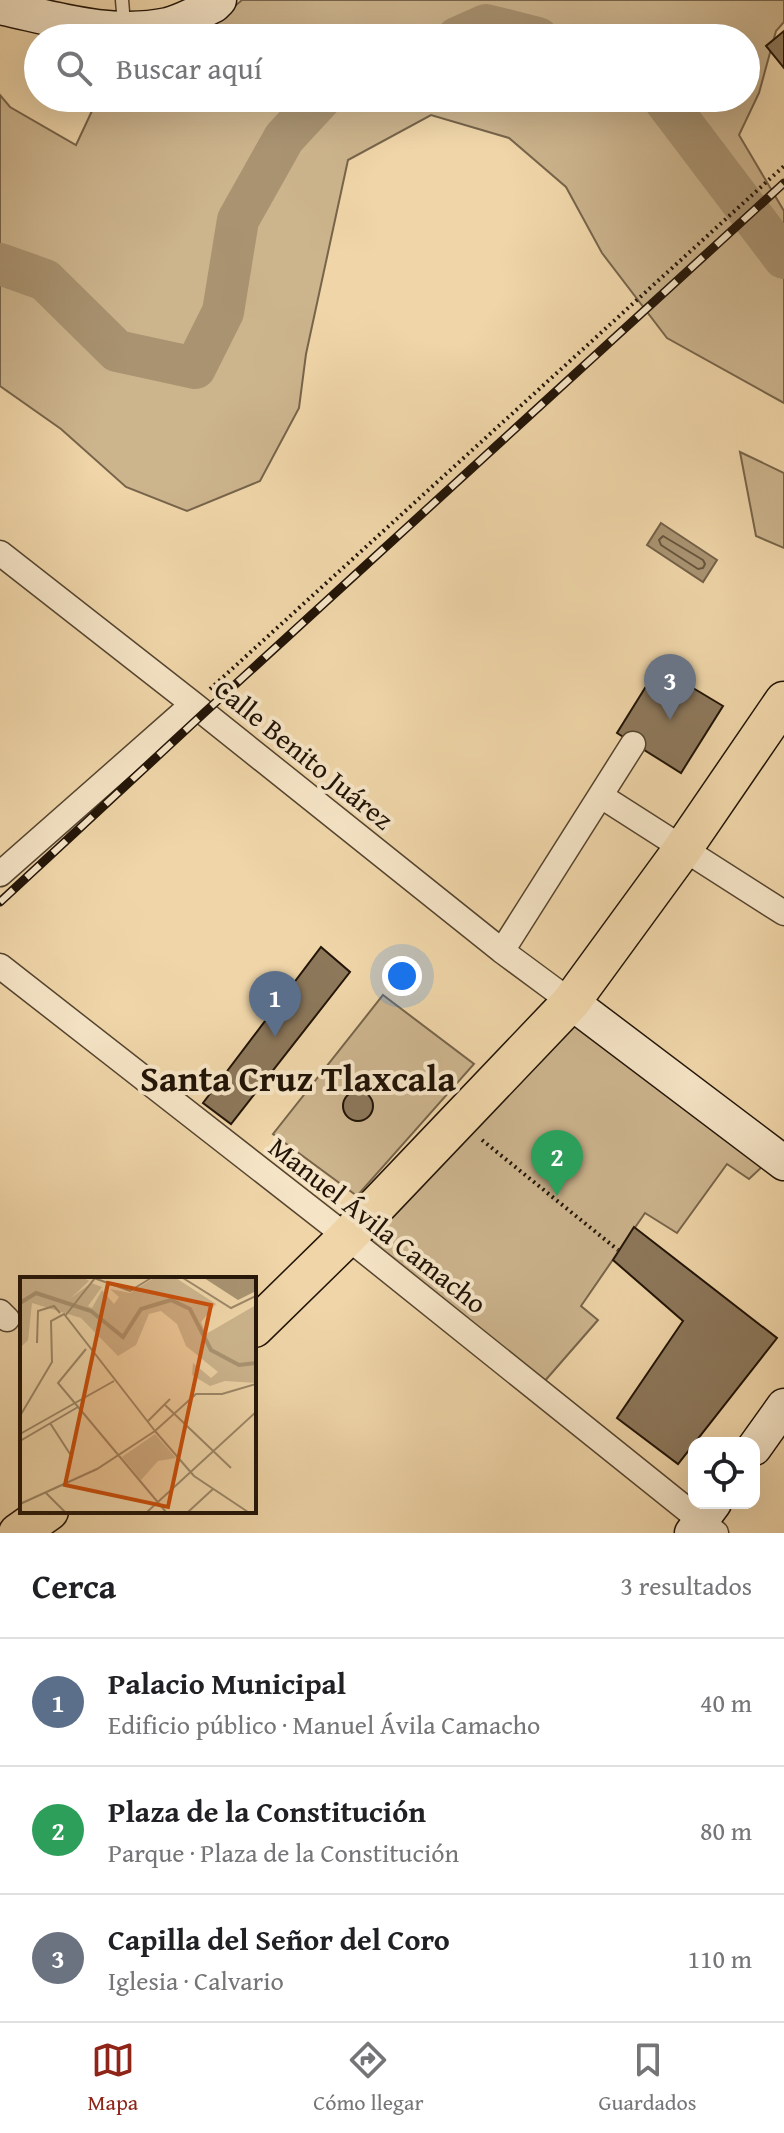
<!DOCTYPE html>
<html lang="es">
<head>
<meta charset="utf-8">
<style>
  body { margin:0; font-family:"Gentium Book Plus",serif; background:#f2f2f2; color:#202124 }
  .controls { position:absolute; right:24px; bottom:24px; display:grid; overflow:hidden; border-radius:16px; box-shadow:0 8px 32px #0002 }
  .controls button { width:72px; height:72px; display:grid; place-items:center; padding:0; border:0; border-bottom:2px solid #e0e0e0; background:#fff; color:#202124; font:40px sans-serif }
  .you { position:absolute; left:402px; top:976px; width:28px; height:28px; margin:-20px; border:6px solid #fff; border-radius:50%; background:#1a73e8; box-shadow:0 0 0 12px #1a73e833 }
  .badge { display:grid; place-items:center; width:52px; height:52px; border-radius:50%; background:#8f2418; color:#fff; font-size:26px; font-weight:700 }
  .pin { position:absolute; translate:-50% -66px; filter:drop-shadow(0 2px 4px #0008) }
  .pin::after { content:''; position:absolute; top:42px; width:28px; height:24px; background:inherit; clip-path:polygon(0 0,100% 0,50% 100%) }
  .list { margin:0; padding:0; list-style:none }
  h2 { display:flex; justify-content:space-between; align-items:center; height:104px; margin:0; padding:0 32px; font-size:34px }
  h2 small { font-size:26px; font-weight:400; color:#757577 }
  .list li { display:grid; grid-template-columns:52px 1fr auto; gap:24px; align-items:center; box-sizing:border-box; height:128px; padding:0 32px; border-top:2px solid #e0e0e0 }
  .list b { display:block; font-size:30px; white-space:nowrap }
  .list p { margin:0; font-size:26px; white-space:nowrap; color:#757577 }
  .list em { font-size:26px; font-style:normal; color:#757577 }
  .icon { flex:none; width:44px; height:44px; fill:none; stroke:currentColor; stroke-width:2; stroke-linecap:round; stroke-linejoin:round }
  .map { position:relative; flex:none; width:784px; height:1533px; overflow:hidden }
  .search { position:absolute; background:#fff; box-shadow:0 8px 32px #0002; left:24px; right:24px; top:24px; height:88px; display:flex; align-items:center; gap:20px; box-sizing:border-box; padding:0 28px; border-radius:44px; color:#757577; font-size:30px }
  .sheet { height:488px; background:#fff }
  nav { display:flex; justify-content:space-around; align-items:center; box-sizing:border-box; height:112px; border-top:2px solid #e0e0e0; background:#fff; font-size:22px; color:#757577 }
  nav a { display:grid; justify-items:center; gap:4px }
  nav .on { color:#8f2418 }
  .map>svg:first-child { display:block }
</style>
</head>
<body>
<div class="map">
<svg width="784" height="1533" viewBox="0 0 784 1533">
  <rect width="100%" height="100%" fill="#efd5a8"/>
  <filter id="stains"><feTurbulence type="fractalNoise" baseFrequency=".0025" numOctaves="4"/><feColorMatrix values="0 0 0 0 .2 0 0 0 0 .09 0 0 0 0 .02 0 0 0 .5 -.17"/></filter>
  <radialGradient id="worn" r=".72"><stop offset=".6" stop-color="#630" stop-opacity="0"/><stop offset="1" stop-color="#630" stop-opacity=".3"/></radialGradient>
  <path fill="#ccb48d" stroke="#77644a" stroke-width="2" fill-rule="evenodd" d="M242,0h542v22l-8,9 -17,62 -20,42 45,76v192l-117,-65 -65,-85 -36,-66 -57,-49 -78,-23 -83,45 -42,194 -7,54 -39,73 -73,30 -61,-24 -65,-58 -61,-43v-291l10,12 66,38 22,-47h648v-60h-571l53,-26z
    M740,452l44,21v75l-28,-12z
    M383,995l91,69 -117,132 -84,-62zM354,1091c14,-1 21,10 16,23l-12,7c-18,-4 -19,-21 -4,-30z
    M573,1024l191,141 -15,14 -22,-15 -50,69 -32,-20 -64,93 17,14 -55,63 -175,-143z"/>
  <path fill="#a99371" stroke="#736047" stroke-width="2" d="M661,523l56,37 -14,22 -56,-37z"/>
  <g fill="none" stroke-linecap="round" stroke-linejoin="round">
    <path stroke="#66543c" stroke-width="2" d="M663,536l40,24 2,4 -2,4 -5,1 -37,-24 -2,-5z"/>
    <path stroke="#a99371" stroke-width="42" d="M457,38l29,-13 52,13
      M663,98l121,160
      M0,264l45,16 72,71 78,17 28,-56 15,-92 46,-82 37,-40"/>
  </g>
  <path fill="#8d785b" stroke="#221407" stroke-width="2" d="M784,31v37l-18,-22z
    M658,667l65,39 -42,67 -64,-40z
    M321,947l29,25 -119,152 -28,-21z
    M343 1106a15 15 0 1 1 30 0a15 15 0 1 1-30 0Z
    M634,1227l143,111 -99,126 -61,-46 66,-97 -70,-61z"/>
  <g fill="none" stroke-linecap="round" stroke-linejoin="round">
    <g stroke="#55442f" stroke-width="15">
      <path id="lane" d="M122,0l2,24"/>
    </g>
    <g stroke="#55442f" stroke-width="27">
      <path id="street" d="M0,553l193,151 309,247 69,51
        M601,796l183,117
        M0,874l193,-170
        M502,951l131,-207
        M0,966l347,271 369,296
        M0,1312l7,7"/>
    </g>
    <g stroke="#221407" stroke-width="37">
      <path id="secondary" d="M0,7c56,12 110,30 168,18 15,-4 31,-13 46,-20l5,-5
        M571,1002l213,161
        M754,1448l30,-42
        M692,1533l22,-30"/>
    </g>
    <g stroke="#221407" stroke-width="41">
      <path id="primary" d="M254,1328l93,-91 224,-235 111,-152 102,-149
        M18,1533l31,-22"/>
    </g>
    <path stroke="#221407" stroke-width="4" stroke-dasharray="2 4" stroke-linecap="butt" d="M210,689l574,-523
      M482,1140l136,110"/>
    <use href="#lane" stroke="#f5e4c6" stroke-width="12"/>
    <use href="#street" stroke="#f5e4c6" stroke-width="24"/>
    <use href="#secondary" stroke="#f5e4c6" stroke-width="34"/>
    <use href="#primary" stroke="#efd5a8" stroke-width="38"/>
    <g stroke="#221407" stroke-width="9">
      <path id="rail" d="M0,902l204,-189 580,-530"/>
    </g>
    <use href="#rail" stroke="#f5e4c6" stroke-width="6" stroke-dasharray="18" stroke-linecap="butt"/>
  </g>
  <g text-anchor="middle" stroke-width="8" stroke-linejoin="round" paint-order="stroke">
    <g font-size="28" fill="#221407" stroke="#f5e4c6">
      <text transform="translate(304 754) rotate(39)" y="10">Calle Benito Juárez</text>
      <text transform="translate(378 1225) rotate(38)" y="10">Manuel Ávila Camacho</text>
    </g>
    <g font-size="36" font-weight="bold" fill="#221407" stroke="#f5e4c6">
      <text x="298" y="1091">Santa Cruz Tlaxcala</text>
    </g>
  </g>
  <g transform="translate(20 1277)">
    <rect width="236" height="236" fill="#efd5a8"/>
    <path d="M0,1h64l5,3 -18,17 20,-15 11,4 -14,19 4,2 10,-18 12,14 5,-7 -9,-8 20,4 24,-15h22l40,26 -15,18 5,12 50,-29v78l-31,-2 -15,5 -18,-11 1,-12 18,15 7,-6 -32,-26 -9,-22 -16,-13 -12,3 -13,31 -18,11 -37,-38 -49,-15 -4,37 -8,8zM135,157l21,24 -18,3 -17,19 -19,-23z" fill="#ccb48d"/>
    <path d="M184,1h52v13l-18,9z" fill="#a99371"/>
    <path fill="none" stroke="#a99371" stroke-width="4" d="M0,26l16,-10 55,18 32,26 18,-28 30,-9 19,9 21,41 28,15 17,-2"/>
    <path fill="none" stroke="#9d8868" stroke-width="2" d="M74,1l36,13 21,-13M163,1l48,30 25,-12M45,39l30,-38M17,66l1,-32 16,-5 6,7M66,72l-28,34 108,129M145,128l66,63M0,139l32,-54 -1,-41 13,-7 91,117M127,145l23,-23M30,146l22,34M135,154l39,45 54,36M0,157l94,-53M0,164l58,-34M26,216l19,19M0,227l77,-35 58,-38 41,-37h26l34,-10M127,235l109,-100M168,235l25,-23"/>
    <path fill="#ca4f0b" fill-opacity="0.15" stroke="#ca4f0b" stroke-width="4" d="M88,6l103,22 -43,202 -103,-22z"/>
    <rect width="236" height="236" fill="none" stroke="#221407" stroke-width="4"/>
  </g>
  <rect width="100%" height="100%" filter="url(#stains)"/>
  <rect width="100%" height="100%" fill="url(#worn)"/>
</svg>
<div class="controls">
<button><svg class="icon" aria-label="locate" viewBox="0 0 24 24"><circle cx="12" cy="12" r="6"/><path d="M12 2v4M12 18v4M2 12h4M18 12h4"/></svg></button>
</div>
<div class="you"></div>
<div class="pin badge" style="left:275px;top:1037px;background:#5c6f8a">1</div>
<div class="pin badge" style="left:557px;top:1196px;background:#2e9e5b">2</div>
<div class="pin badge" style="left:670px;top:720px;background:#6b7280">3</div>
<div class="search"><svg class="icon" aria-label="search" viewBox="0 0 24 24"><circle cx="10" cy="10" r="6"/><path d="M15 15l6 6"/></svg>Buscar aquí</div>
</div>
<section class="sheet">
<h2>Cerca<small>3 resultados</small></h2>
<ul class="list">
<li><span class="badge" style="background:#5c6f8a">1</span><div><b>Palacio Municipal</b><p>Edificio público · Manuel Ávila Camacho</p></div><em>40 m</em></li>
<li><span class="badge" style="background:#2e9e5b">2</span><div><b>Plaza de la Constitución</b><p>Parque · Plaza de la Constitución</p></div><em>80 m</em></li>
<li><span class="badge" style="background:#6b7280">3</span><div><b>Capilla del Señor del Coro</b><p>Iglesia · Calvario</p></div><em>110 m</em></li>
</ul>
</section>
<nav>
<a class="on"><svg class="icon" aria-label="map" viewBox="0 0 24 24"><path d="M3 6l6-2 6 2 6-2v14l-6 2-6-2-6 2zM9 4v14M15 6v14"/></svg>Mapa</a>
<a><svg class="icon" aria-label="directions" viewBox="0 0 24 24"><path d="M12 3l9 9-9 9-9-9zM9 14v-3h6M13 9l2 2-2 2"/></svg>Cómo llegar</a>
<a><svg class="icon" aria-label="saved" viewBox="0 0 24 24"><path d="M7 4h10v16l-5-4-5 4z"/></svg>Guardados</a>
</nav>
</body>
</html>
